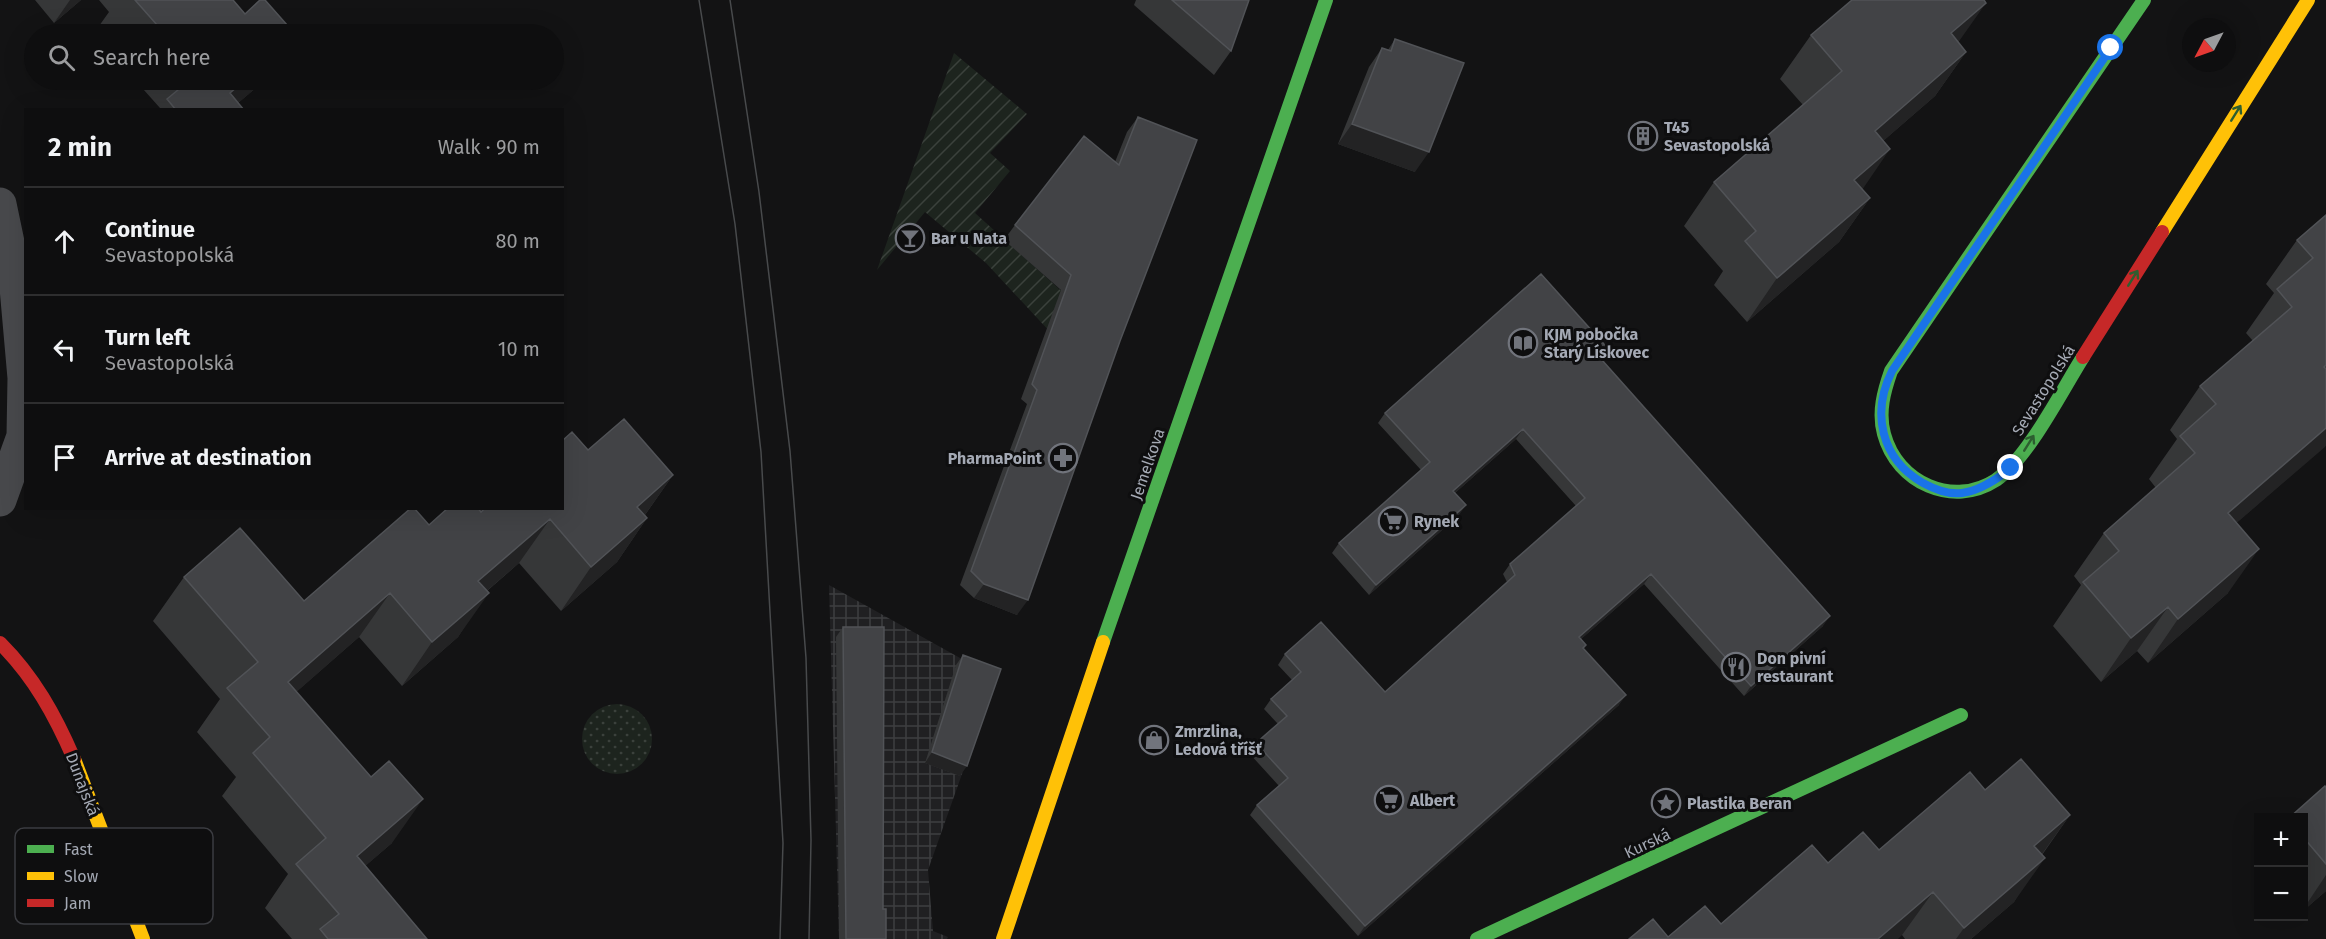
<!DOCTYPE html>
<html lang="en">
<head>
<meta charset="utf-8">
<style>
  body { margin:0; font-family:"Fira Sans",sans-serif; background:#1c1c1d; color:#f1f3f6 }
  .controls { position:absolute; right:18px; bottom:18px; display:grid; overflow:hidden; border-radius:0px; box-shadow:0 6px 24px #0002 }
  .controls button { width:54px; height:54px; display:grid; place-items:center; padding:0; border:0; border-bottom:2px solid #2e2e2f; background:#0e0e0f; color:#f1f3f6; font:30px sans-serif }
  .compass { position:absolute; left:2182px; top:18px; width:54px; height:54px; border-radius:50%; background:#0e0e0f; box-shadow:0 6px 24px #0002; rotate:229deg }
  .stop { position:absolute; width:18px; height:18px; margin:-14px; border:4px solid #1a73e8; border-radius:50%; background:#fff }
  .stop.end { background:#1a73e8; border-color:#fff; box-shadow:0 2px 6px #0008 }
  .list { margin:0; padding:0; list-style:none }
  h2 { display:flex; justify-content:space-between; align-items:center; height:78px; margin:0; padding:0 24px; font-size:26px }
  h2 small { font-size:20px; font-weight:400; color:#9b9c9e }
  .list li { display:grid; grid-template-columns:39px 1fr auto; gap:18px; align-items:center; box-sizing:border-box; height:108px; padding:0 24px; border-top:2px solid #2e2e2f }
  .list b { display:block; font-size:22px; white-space:nowrap }
  .list p { margin:0; font-size:20px; white-space:nowrap; color:#9b9c9e }
  .list em { font-size:20px; font-style:normal; color:#9b9c9e }
  .icon { flex:none; width:33px; height:33px; fill:none; stroke:currentColor; stroke-width:2; stroke-linecap:round; stroke-linejoin:round }
  .map { position:relative; flex:none; width:2326px; height:939px; overflow:hidden }
  .search { position:absolute; background:#0e0e0f; box-shadow:0 6px 24px #0002; left:24px; top:24px; width:540px; height:66px; display:flex; align-items:center; gap:15px; box-sizing:border-box; padding:0 21px; border-radius:33px; color:#9b9c9e; font-size:22px }
  .panel { position:absolute; background:#0e0e0f; box-shadow:0 6px 24px #0002; left:24px; top:108px; width:540px; height:402px; border-radius:0px }
  .map>svg:first-child { display:block }
</style>
</head>
<body>
<div class="map">
<svg width="2326" height="939" viewBox="0 0 2326 939">
  <defs>
    <pattern id="industrial-grid" width="8" height="8" patternUnits="userSpaceOnUse" patternTransform="scale(1.5)"><rect width="8" height="8" fill="#202022"/><path d="M0 4h8M4 0v8" fill="none" stroke="#3d3e40"/></pattern>
    <pattern id="grass-dots" width="8" height="8" patternUnits="userSpaceOnUse" patternTransform="scale(1.5)"><rect width="8" height="8" fill="#1d241e"/><path d="M2 2h.1M6 6h.1" fill="none" stroke="#3b413c" stroke-width="1.8" stroke-linecap="round"/></pattern>
    <pattern id="garden-furrows" width="10" height="10" patternUnits="userSpaceOnUse" patternTransform="scale(1.5)"><rect width="10" height="10" fill="#1d241e"/><path d="M-1 1l2-2M0 10L10 0M9 11l2-2" fill="none" stroke="#3b413c"/></pattern>
  </defs>
  <rect width="100%" height="100%" fill="#131314"/>
  <path fill="url(#industrial-grid)" d="M829,585l167,93 -68,192 5,61 15,6 -1,2h-108z"/>
  <path fill="url(#grass-dots)" d="M582 739a35 35 0 1 1 70 0a35 35 0 1 1-70 0Z"/>
  <path fill="url(#garden-furrows)" d="M954,53l73,61 -37,39 20,18 -35,42 93,84 -16,37 -66,-71 -61,-51 -48,58z"/>
  <g fill="none" stroke-linecap="round" stroke-linejoin="round">
    <path stroke="#48494c" stroke-width="33" d="M0,204l15,72 9,102 -1,58 -23,64"/>
    <path stroke="#4caf50" stroke-width="14" d="M2083,357c-22,35 -55,101 -87,123 -43,28 -99,3 -112,-46 -6,-22 0,-43 7,-63l253,-371
      M1103,642l223,-642
      M1477,939l484,-224"/>
    <path stroke="#ffc107" stroke-width="14" d="M2162,232l146,-232
      M74,759l69,180
      M1003,939l100,-297"/>
    <path stroke="#c62828" stroke-width="14" d="M2083,357l79,-125
      M0,643c34,34 55,72 74,116"/>
    <path stroke="#484a4c" stroke-width="1.5" d="M699,0l36,224 26,228 22,391 -3,96
      M730,0l29,192 31,259 16,207 5,182 -2,99"/>
  </g>
  <path fill="#363738" d="M35,0h46l-27,23z
    M99,0h134l12,14 50,20h-199l-2,-1 15,-21z
    M1136,0h113l-18,51 -17,24 -80,-70z
    M1811,35l147,7 8,10 -31,44 -52,45 -21,48 8,9 -31,44 -92,80 -33,-37 9,-14 -39,-45 30,-44 89,-77 -23,-26z
    M1395,39l20,133 -77,-28 31,-77 13,-19 6,2z
    M135,80h130l-27,23 6,7h-84v-2z
    M1138,117l-18,224 -103,274 -43,-17 -14,-13 67,-181 -6,-5 40,-109 -57,-50 11,-15 100,-63 12,-30z
    M2326,215v230l-90,78 -8,70 -80,70 -11,-12 -36,31 -48,-56 28,-41 -7,-9 30,-43 52,-45 -7,-9 28,-40 -7,-9 30,-44 53,-45 -7,-8 28,-40 -8,-9 31,-44z
    M1604,363l219,263 -79,70 -100,-112 -63,55 5,6 -2,3 35,57 -261,231 -108,-121 7,-10 22,-19 -30,-33 7,-10 22,-19 -14,-15 7,-10 21,-19 -14,-15 7,-11 100,38 122,-110 -4,-8 7,-10 66,-58 -60,-67 -61,54 4,22 -90,80 -37,-42 7,-10 82,-73 -43,-47 7,-10z
    M588,450l85,25 -28,40 2,3 -30,44 -56,49 -42,-48 -32,28 -29,46 -56,49 -43,-49 -63,55 96,151 -27,23 62,73h-135l-27,-31 23,-34 -66,-78 14,-19 -39,-45 23,-33 -67,-78 31,-44 120,24 125,-76 52,-13z
    M843,627l40,282 3,30h-47l-3,-302z
    M963,655l-3,121 -35,-13 31,-98z
    M2326,788v103l-22,19v-92z
    M1985,790l85,25 -28,40 -28,47 -43,37h-66l-3,-4 -234,2 53,-13 107,-61 51,-13z"/>
  <path fill="#232324" d="M70,0h11l-27,23z
    M1986,3l-31,44 -4,-14z
    M1966,52l-31,44 -91,79 31,-44z
    M245,80h20l-35,30v-17z
    M1352,124l77,28 -14,20 -77,-28z
    M1890,149l-30,44 -6,-13z
    M1870,198l-31,44 -92,80 30,-44z
    M1611,352l-7,10 -10,8 8,-10z
    M2326,428v17l-1,2 -128,110 31,-44z
    M1523,429l-7,10 -70,62 7,-10z
    M673,475l-31,44 -5,-12z
    M1466,505l-7,10 -90,80 7,-10z
    M647,518l-30,44 -56,49 30,-44z
    M550,519l-31,44 -72,62 31,-44z
    M2259,549l-31,44 -80,70 30,-44z
    M1651,574l-7,10 -72,63 7,-10z
    M984,584l44,16 -11,15 -43,-17z
    M390,593l-31,44 -100,88 29,-43z
    M489,593l-31,44 -56,49 30,-44z
    M2168,607l-31,44 -36,31 30,-44z
    M1830,616l-7,10 -79,70 7,-10z
    M1626,695l-7,10 -261,231 7,-10z
    M932,752l35,14 -7,10 -35,-13z
    M423,799l-31,44 -66,57 31,-44z
    M2070,815l-31,43 -5,-12z
    M2045,858l-31,44 -43,37h-15l8,-11z
    M2326,875v16l-22,19v-2z
    M1933,892l-31,43 -4,4h-20z"/>
  <path fill="#424346" stroke="#515357" stroke-width="1.5" d="M135,0h98l12,14 15,-14h5l30,34h-130z
    M1172,0h77l-18,51z
    M1852,0h132l2,3 -35,30 15,19 -91,79 15,18 -36,31 16,18 -93,80 -32,-37 11,-10 -42,-49 128,-111 -31,-36z
    M1395,39l69,24 -35,89 -77,-28 30,-76 9,3z
    M190,80h55l-15,13 14,17h-68l-9,-11z
    M1138,117l59,23 -77,201 -92,259 -44,-16 -13,-13 66,-181 -5,-6 39,-109 -56,-50 69,-89 35,29z
    M2326,215v150l-2,2 2,2v59l-98,85 31,36 -81,70 -10,-12 -37,31 -48,-56 36,-31 -15,-18 91,-80 -15,-17 36,-32 -16,-18 92,-79 -15,-18 36,-31 -16,-18z
    M1541,274l70,78 -9,8 228,256 -79,70 -100,-112 -72,63 7,8 -3,3 43,47 -261,231 -108,-121 31,-27 -32,-35 31,-27 -16,-17 30,-27 -16,-18 36,-32 64,70 130,-117 -5,-11 75,-66 -62,-69 -70,62 13,14 -90,80 -37,-42 91,-81 -45,-49z
    M624,419l49,56 -36,32 10,11 -56,49 -41,-48 -72,62 11,12 -57,49 -42,-49 -102,89 83,95 18,-16 34,38 -66,57 70,83h-99l-8,-10 19,-15 -43,-50 30,-26 -73,-85 17,-16 -43,-49 31,-26 -74,-85 56,-49 64,73 107,-93h3l15,17 19,-17h30l3,4 4,-4h77v-67l10,-9 16,18z
    M843,627h41l-1,282h3v30h-40z
    M963,655l38,14 -34,97 -35,-14z
    M2021,759l49,56 -36,31 11,12 -81,70 -31,-36 -55,47h-249l24,-20 15,18 37,-31 16,18 91,-79 16,18 35,-31 16,18 91,-78 15,18z
    M2325,786l1,2v76l-22,-26v-20h-15z"/>
  <defs><path id="oneway-shaft" d="M-6 0H5M1.5-3L5.5 0L1.5 3" fill="none" stroke-width="1.6" stroke-linecap="round" stroke-linejoin="round" transform="scale(1.5)"/></defs>
  <g stroke="#2d5e30">
    <use href="#oneway-shaft" transform="translate(2236 113) rotate(-58)"/>
    <use href="#oneway-shaft" transform="translate(2133 278) rotate(-58)"/>
    <use href="#oneway-shaft" transform="translate(2029 443) rotate(-58)"/>
  </g>
  <g fill="none" stroke-linecap="round" stroke-linejoin="round">
    <path stroke="#1a73e8" stroke-width="8" d="M2011,468c-14,11 -31,23 -49,25 -14,2 -28,-4 -39,-10 -42,-24 -52,-70 -31,-112l219,-323"/>
  </g>
  <defs>
    <g id="building-ring" transform="scale(1.5)"><circle r="9.5" fill="#0e0e0f" stroke="#71747c" stroke-width="1.5"/><path d="M-4-6H4V6H1V3H-1V6H-4ZM-2.5-4.3h1.7v1.8h-1.7ZM.8-4.3h1.7v1.8H.8ZM-2.5-1h1.7V.8h-1.7ZM.8-1h1.7V.8H.8Z" fill="#71747c"/></g>
    <g id="bar-ring" transform="scale(1.5)"><circle r="9.5" fill="#0e0e0f" stroke="#71747c" stroke-width="1.5"/><path d="M-6-5H6L.8 .8V4.5H3.5V6h-7V4.5H-.8V.8Z" fill="#71747c"/></g>
    <g id="library-ring" transform="scale(1.5)"><circle r="9.5" fill="#0e0e0f" stroke="#71747c" stroke-width="1.5"/><path d="M-6-4Q-3-5.5-.7-3.5V5Q-3 3-6 4ZM6-4Q3-5.5 .7-3.5V5Q3 3 6 4Z" fill="#71747c"/></g>
    <g id="pharmacy-ring" transform="scale(1.5)"><circle r="9.5" fill="#0e0e0f" stroke="#71747c" stroke-width="1.5"/><path d="M-2-6h4v4h4v4h-4v4h-4v-4h-4v-4h4Z" fill="#71747c"/></g>
    <g id="supermarket-ring" transform="scale(1.5)"><circle r="9.5" fill="#0e0e0f" stroke="#71747c" stroke-width="1.5"/><path d="M-6-5.5h2.5l.6 2H6L4.5 2H-2.5L-4.4-4H-6ZM-1.5 3.2a1.3 1.3 0 1 0 .1 0ZM3 3.2a1.3 1.3 0 1 0 .1 0Z" fill="#71747c"/></g>
    <g id="restaurant-ring" transform="scale(1.5)"><circle r="9.5" fill="#0e0e0f" stroke="#71747c" stroke-width="1.5"/><path d="M-5-6h1v4h1v-4h1v4h1v-4h1v5L-1.5 .5V6h-2V.5L-5-1ZM5-6V6H3V1.5H1.5Q1.5-4 5-6Z" fill="#71747c"/></g>
    <g id="shop-ring" transform="scale(1.5)"><circle r="9.5" fill="#0e0e0f" stroke="#71747c" stroke-width="1.5"/><path d="M-5-2.5h2.3a2.7 3.5 0 0 1 5.4 0H5L5.5 6h-11ZM-1.5-2.5h3a1.5 2.3 0 0 0-3 0Z" fill="#71747c"/></g>
    <g id="sight-ring" transform="scale(1.5)"><circle r="9.5" fill="#0e0e0f" stroke="#71747c" stroke-width="1.5"/><path d="M0-6L1.8-2.2L6-1.7L2.9 1.2L3.7 5.4L0 3.3L-3.7 5.4L-2.9 1.2L-6-1.7L-1.8-2.2Z" fill="#71747c"/></g>
  </defs>
  <g fill-rule="evenodd">
    <use href="#building-ring" x="1643" y="136"/>
    <use href="#bar-ring" x="910" y="238"/>
    <use href="#library-ring" x="1523" y="343"/>
    <use href="#pharmacy-ring" x="1063" y="458"/>
    <use href="#supermarket-ring" x="1393" y="521"/>
    <use href="#restaurant-ring" x="1736" y="667"/>
    <use href="#shop-ring" x="1154" y="740"/>
    <use href="#supermarket-ring" x="1389" y="800"/>
    <use href="#sight-ring" x="1666" y="803"/>
  </g>
  <g text-anchor="middle" stroke-width="6" stroke-linejoin="round" paint-order="stroke">
    <g font-size="16" font-weight="bold" fill="#a4a9b4" stroke="#0e0e0f" text-anchor="start">
      <text x="1664" y="133">T45<tspan x="1664" dy="18">Sevastopolská</tspan></text>
      <text x="931" y="244">Bar u Nata</text>
      <text x="1544" y="340">KJM pobočka<tspan x="1544" dy="18">Starý Lískovec</tspan></text>
      <text x="1042" y="464" text-anchor="end">PharmaPoint</text>
      <text x="1414" y="527">Rynek</text>
      <text x="1757" y="664">Don pivní<tspan x="1757" dy="18">restaurant</tspan></text>
      <text x="1175" y="737">Zmrzlina,<tspan x="1175" dy="18">Ledová tříšť</tspan></text>
      <text x="1410" y="806">Albert</text>
      <text x="1687" y="809">Plastika Beran</text>
    </g>
    <g font-size="16" fill="#a4a9b4" stroke="#0e0e0f">
      <text transform="translate(2043 390) rotate(-58)" y="6">Sevastopolská</text>
      <text transform="translate(1147 464) rotate(-71)" y="6">Jemelkova</text>
      <text transform="translate(83 784) rotate(69)" y="6">Dunajská</text>
      <text transform="translate(1647 843) rotate(-25)" y="6">Kurská</text>
    </g>
  </g>
  <rect x="15" y="828" width="198" height="96" rx="9" fill="#0e0e0f" stroke="#3b3c41" stroke-width="1.5"/>
  <rect x="27" y="845" width="27" height="8" fill="#4caf50"/>
  <rect x="27" y="872" width="27" height="8" fill="#ffc107"/>
  <rect x="27" y="899" width="27" height="8" fill="#c62828"/>
  <g font-size="16" fill="#a4a9b4">
    <text x="64" y="855">Fast</text>
    <text x="64" y="882">Slow</text>
    <text x="64" y="909">Jam</text>
  </g>
</svg>
<div class="controls">
<button>+</button>
<button>−</button>
</div>
<svg class="compass" viewBox="-18 -18 36 36"><path d="M0-13l5 13h-10z" fill="#e53935"/><path d="M0 13l5-13h-10z" fill="#9b9c9e"/></svg>
<div class="stop" style="left:2111px;top:48px"></div>
<div class="stop end" style="left:2011px;top:468px"></div>
<div class="search"><svg class="icon" aria-label="search" viewBox="0 0 24 24"><circle cx="10" cy="10" r="6"/><path d="M15 15l6 6"/></svg>Search here</div>
<section class="panel">
<h2>2 min<small>Walk · 90 m</small></h2>
<ul class="list">
<li><svg class="icon" aria-label="ahead" viewBox="0 0 24 24"><path d="M12 20V5M6 11l6-6 6 6"/></svg><div><b>Continue</b><p>Sevastopolská</p></div><em>80 m</em></li>
<li><svg class="icon" aria-label="left" viewBox="0 0 24 24"><path d="M17 20v-9H6M10 6l-5 5 5 5"/></svg><div><b>Turn left</b><p>Sevastopolská</p></div><em>10 m</em></li>
<li><svg class="icon" aria-label="arrive" viewBox="0 0 24 24"><path d="M6 21V4h12l-3 4 3 4H6"/></svg><div><b>Arrive at destination</b></div></li>
</ul>
</section>
</div>
</body>
</html>
